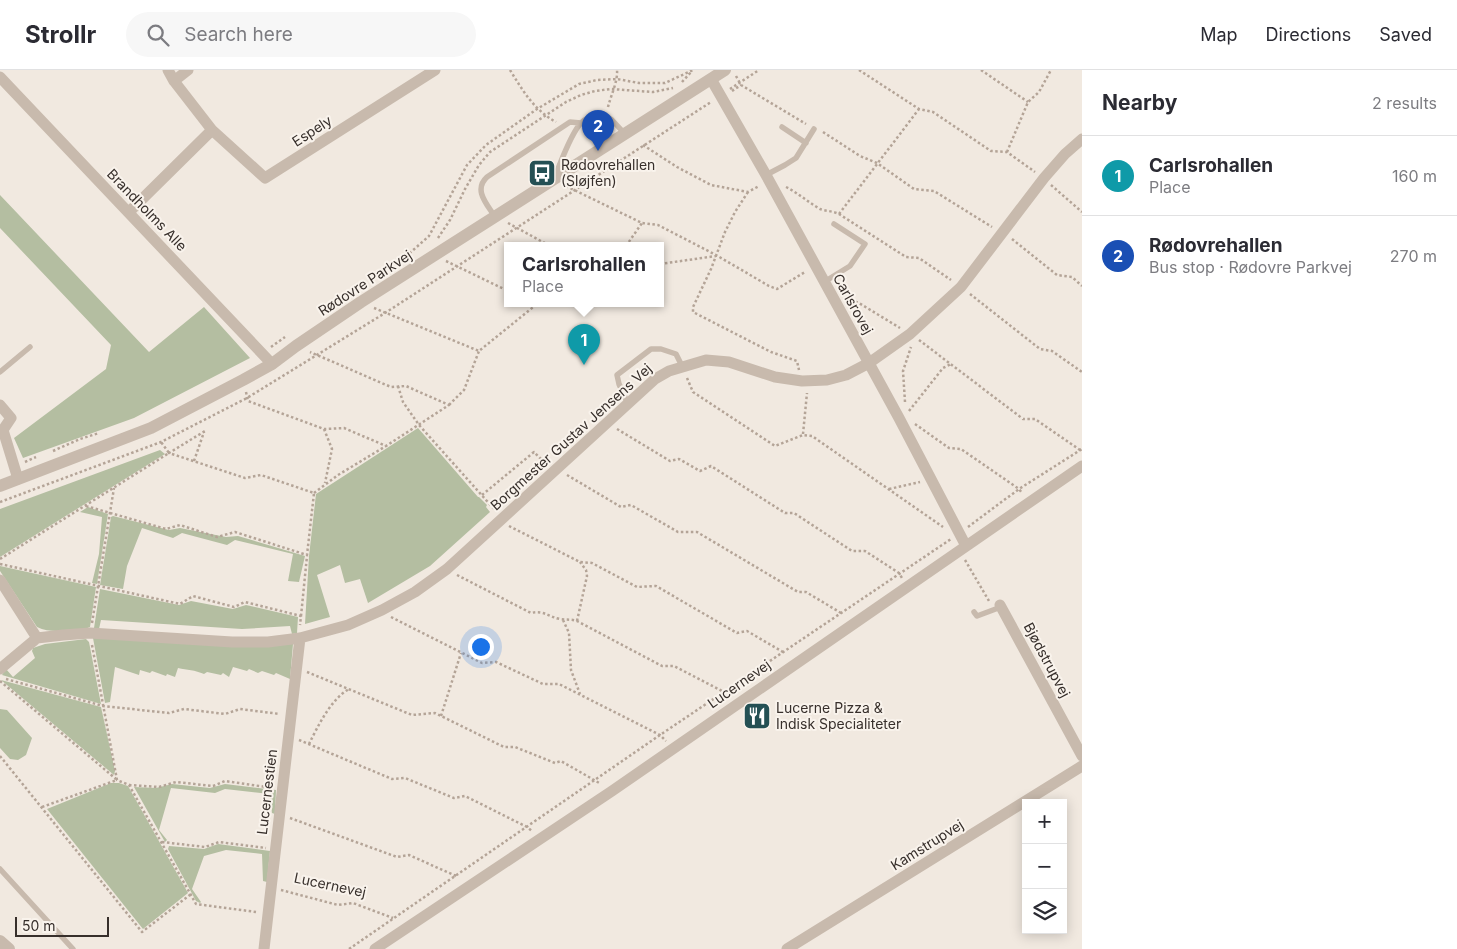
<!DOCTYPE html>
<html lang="en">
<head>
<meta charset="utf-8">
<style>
  body { margin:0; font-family:Inter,sans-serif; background:#f7f7f7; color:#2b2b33 }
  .controls { position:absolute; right:15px; bottom:15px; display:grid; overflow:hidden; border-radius:0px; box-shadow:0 2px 12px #0003 }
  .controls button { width:45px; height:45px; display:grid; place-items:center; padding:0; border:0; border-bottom:1px solid #e1e1e2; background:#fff; color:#2b2b33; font:25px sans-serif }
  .scale { position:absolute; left:15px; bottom:12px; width:94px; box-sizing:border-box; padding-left:5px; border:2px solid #372f2b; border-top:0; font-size:14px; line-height:18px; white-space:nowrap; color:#372f2b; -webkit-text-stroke:4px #f9f3ec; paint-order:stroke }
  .you { position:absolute; left:480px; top:576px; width:18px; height:18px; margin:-12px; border:4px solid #fff; border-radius:50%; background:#1a73e8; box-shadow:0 0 0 8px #1a73e833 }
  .badge { display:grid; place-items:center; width:32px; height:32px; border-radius:50%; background:#7c3aed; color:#fff; font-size:16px; font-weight:700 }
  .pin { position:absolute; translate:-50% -41px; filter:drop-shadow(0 1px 2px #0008) }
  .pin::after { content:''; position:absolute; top:26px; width:18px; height:15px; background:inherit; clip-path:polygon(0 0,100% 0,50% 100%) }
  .popup { position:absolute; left:504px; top:172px; width:160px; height:65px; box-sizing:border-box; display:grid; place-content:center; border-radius:0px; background:#fff; filter:drop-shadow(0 1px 4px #0005); font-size:16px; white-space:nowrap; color:#7c7c81 }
  .popup b { font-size:19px; color:#2b2b33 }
  .popup::after { content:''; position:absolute; left:50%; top:100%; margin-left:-10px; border:10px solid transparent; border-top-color:#fff }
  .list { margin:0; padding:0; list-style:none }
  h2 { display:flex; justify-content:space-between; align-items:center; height:65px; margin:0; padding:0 20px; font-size:21px }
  h2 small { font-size:16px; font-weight:400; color:#7c7c81 }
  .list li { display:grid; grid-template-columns:32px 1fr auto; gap:15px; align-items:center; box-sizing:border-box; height:80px; padding:0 20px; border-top:1px solid #e1e1e2 }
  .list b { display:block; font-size:19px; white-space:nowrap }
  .list p { margin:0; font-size:16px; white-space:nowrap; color:#7c7c81 }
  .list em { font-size:16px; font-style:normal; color:#7c7c81 }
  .icon { flex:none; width:28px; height:28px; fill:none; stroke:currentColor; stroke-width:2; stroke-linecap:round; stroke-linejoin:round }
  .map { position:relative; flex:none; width:1082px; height:879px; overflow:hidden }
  header { display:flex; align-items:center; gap:30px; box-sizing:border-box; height:70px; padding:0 25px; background:#fff; border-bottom:1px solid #e1e1e2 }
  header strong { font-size:24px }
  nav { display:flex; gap:28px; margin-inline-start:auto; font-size:18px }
  .search { width:350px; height:45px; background:#f7f7f7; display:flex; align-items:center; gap:12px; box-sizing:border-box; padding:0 18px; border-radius:28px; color:#7c7c81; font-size:19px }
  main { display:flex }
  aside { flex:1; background:#fff }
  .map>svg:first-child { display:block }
</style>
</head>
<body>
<header>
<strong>Strollr</strong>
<div class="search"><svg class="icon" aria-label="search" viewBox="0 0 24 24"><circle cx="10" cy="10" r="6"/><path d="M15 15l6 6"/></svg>Search here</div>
<nav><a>Map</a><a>Directions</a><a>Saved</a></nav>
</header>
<main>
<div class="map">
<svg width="1082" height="879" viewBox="0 0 1082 879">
  <rect width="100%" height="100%" fill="#f1e9e0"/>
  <path fill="#b4bea1" d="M0,125l149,157 55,-45 46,51 -116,60 -111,40 -9,-20 92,-69 5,-24 -111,-117z
    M418,358l60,69h1l8,8 -1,2 4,5 -60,54 -62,37 -8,-24 -15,4 -5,-18 -23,10 13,42 -25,7 4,-68 7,-62z
    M160,380l5,4 -165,103v-48z
    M88,437l20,7 -11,70 -5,-1 7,-29 3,-37 -22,-5z
    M113,446l56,14 11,-2 46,9 12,-1 67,20 -6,26 -11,-1 5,-27 -58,-14 -8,5 -45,-12 -9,5 -31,-10 -15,38 -4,23 -23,-4 11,-68z
    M0,496l96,21 -6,40 -5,2c-16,1 -34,5 -48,-2l-37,-56z
    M100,519l79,16 12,-4 42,8 13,-4 52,12 -1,16 -5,1 -2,-8 -48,3 -141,-9 -2,9 -5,-1z
    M93,568l200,6 -3,35 -14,-6 -2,2 -12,-4 -4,2 -9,-4 -2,2 -14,-4 -4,10 -6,-4 -2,2 -14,-3 -3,2c-9,-4 -17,-4 -26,-6l-3,9 -8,-3 -1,2 -14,-5 -2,2 -10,-3 -1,5 -24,-8 -5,35 -5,1z
    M86,569l3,3 12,62 -99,-29 4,-6 7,8 22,-19 -3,-7 1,-3 12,-4z
    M1,610l100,27 14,64 -1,4z
    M0,639l7,1 25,28 -6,17 -8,5 -8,-1 -10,-11z
    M111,713h8l9,3 60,107 -45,36 -96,-120z
    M172,714l38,4 15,-4 51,6 -1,24 -3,-1 -2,-19 -45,-5 -10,4 -44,-5 -12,42 8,10 -2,2 -31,-55 22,1z
    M218,774l52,7 -3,31 -4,-1 -1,-27 -36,-4 -22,6 -12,33 9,13 -1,1 -4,-2 -28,-52 1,-3 35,3z"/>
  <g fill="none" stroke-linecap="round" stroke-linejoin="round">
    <path stroke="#b4a497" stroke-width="2.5" stroke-dasharray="2.5 2.5" stroke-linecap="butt" d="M510,0c13,21 24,40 46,52
      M859,0l60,39 14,3 58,39 16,1 28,20
      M981,0l47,32
      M736,6l5,9 65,39
      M682,12l10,-11
      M730,19l29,-19
      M732,21l9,-6
      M608,37c3,-12 10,-26 9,-37
      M823,62l37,24 17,7 37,26 20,2 58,36
      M643,75l34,22 34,18 37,7 11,-6
      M1007,82l21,-50 11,-10 12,-22
      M1051,115l31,27
      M566,116l76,37 16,2 58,30 53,31 8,3 28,-17
      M786,117c12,6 22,15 34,22 5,2 13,2 19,5l67,43 13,1 32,22
      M748,122l-13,20 -10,20 -14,37 -18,38v5l78,40 26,9 2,9
      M839,144l80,-105
      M508,153l42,23
      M438,168l12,-18 15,-31 14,-24 11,-13 76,-50 15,-7 14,-4 16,-2 42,3 20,-4
      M1012,169l45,36 15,2 10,9
      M626,176l16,-23
      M402,190l27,-24 38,-71 19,-20 51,-36 42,-25 18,-4 20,-1 22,4h26l28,-13
      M446,191l62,30
      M660,194l56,-8
      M970,224l70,55 12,2 30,21
      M846,228l13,5 41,25
      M374,238l105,43 58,-47
      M919,270l104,79h12l45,31
      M271,277l14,-10
      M687,308l6,14 82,54 28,-11 9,1 131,91
      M398,316l5,16 16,23 76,85
      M246,322l2,9 76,28 20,-1 42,18 63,-41 -43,-19 -15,1 -81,-35
      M905,332l-2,-31 8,-24
      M449,335l15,-15 15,-39
      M909,341l34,-43 8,-4
      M915,354l34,24 12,1 58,40 3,4
      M324,359l8,20 -7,34
      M617,359l53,32 9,-2 21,12 11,-5 74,47h9l58,38h13l34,22 3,5
      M803,364l4,-41
      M53,381l27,-12 19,-6
      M194,391l10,-29
      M25,392l11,-5
      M567,405l54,32 10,-2 47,27h19l101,60h8l35,21
      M889,419l31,-7
      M314,423l24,-18 48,-29
      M482,425l52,-43 11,11
      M0,432l161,-60 86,-44 138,-85 326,-211
      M86,436l80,23 14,-4 37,12 18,-5 72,23 7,-62 -53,-18 -16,3 -76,-25 36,-22
      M509,456l71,36 12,1 45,24 19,-1 81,47 10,-2 36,21
      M968,457l51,-38 63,-40
      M0,489l169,-106 -8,-11
      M965,490l24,41
      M0,494l180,40 13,-8 41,11 11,-5 56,14 -1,9
      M457,505l74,38c13,-3 18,4 29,6 6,1 11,0 17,2l85,45h12l50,26 4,4
      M301,546l6,-60
      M391,547l91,46 14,-1 47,22h16l101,51 6,6
      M563,550l6,13 2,37 9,24
      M577,551l10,-45 -1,-6 -6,-8
      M92,553l22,-135
      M92,575l25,135 12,5 67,119 60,8
      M307,602l105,43 23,-2 69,34h11l40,16 6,-2 40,23
      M6,609l97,27 66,7 15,-4 41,5 15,-5 40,5
      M0,611l116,98
      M441,646l20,-63
      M299,670l93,39 13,-1 49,20 11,-2 62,31 5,4
      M309,674c9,-18 22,-45 40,-55
      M0,686l142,176 49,-38
      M129,715l30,2 17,-5 37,4 12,-5 48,7
      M42,737l75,-27
      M290,748l107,39 12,-2 47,21
      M162,772l43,5 14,-5 47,6
      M281,820l57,15 15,-2 40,15
      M349,879l311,-214 291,-196"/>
    <path stroke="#c8baad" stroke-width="5.5" d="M782,57l24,16
      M766,105l19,-10 11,-7 18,-29
      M555,106c6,-14 16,-43 26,-53 6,-6 14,-7 22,-9l9,6 13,14
      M495,147c-8,-13 -22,-27 -8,-40l83,-55 11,1
      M824,212l26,-16 15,-22 -31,-20
      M0,302l30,-25
      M628,334l-9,-20 -2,-9 34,-26h10l15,5 6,12
      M974,542l3,4 24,-9
      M0,799l73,80"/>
    <path stroke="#c8baad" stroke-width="11" d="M168,0l6,11 38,49 53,48 170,-108
      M0,7l272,287
      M711,9l55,96 133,243 67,128
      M174,11l14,-11
      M129,142l83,-82
      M0,335l11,13 -8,12 15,49
      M0,510l37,58
      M1000,535l82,151
      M0,599l37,-31 26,-3 27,-2 142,9h36l32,-4 48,-13 34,-15 33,-18 32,-23 208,-190 14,-8 37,-11 23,2 46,15 27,4 25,-1 19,-5 23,-12 41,-29 51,-47 83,-109 21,-24 17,-15
      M264,879l36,-311
      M375,879l237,-158 470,-325
      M787,879l295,-183"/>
    <path stroke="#c8baad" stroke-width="12" d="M0,416l151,-58 92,-48 29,-16 24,-18 65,-44 364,-232
      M0,871l9,8"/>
  </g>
  <defs>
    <g id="bus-square" transform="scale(1.4375)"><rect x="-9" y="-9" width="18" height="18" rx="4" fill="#245054" stroke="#f9f3ec"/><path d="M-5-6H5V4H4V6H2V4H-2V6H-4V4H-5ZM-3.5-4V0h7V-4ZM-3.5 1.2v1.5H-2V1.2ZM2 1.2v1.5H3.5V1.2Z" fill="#fff"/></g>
    <g id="restaurant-square" transform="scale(1.4375)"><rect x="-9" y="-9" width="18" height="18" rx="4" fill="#245054" stroke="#f9f3ec"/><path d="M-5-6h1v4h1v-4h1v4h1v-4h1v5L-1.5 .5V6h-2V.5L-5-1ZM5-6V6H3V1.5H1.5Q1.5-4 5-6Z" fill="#fff"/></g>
  </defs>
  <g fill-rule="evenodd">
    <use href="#bus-square" x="542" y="103"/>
    <use href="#restaurant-square" x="757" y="646"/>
  </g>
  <g text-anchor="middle" stroke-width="4" stroke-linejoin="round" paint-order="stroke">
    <g font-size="14" fill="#372f2b" stroke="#f9f3ec">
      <text transform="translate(312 61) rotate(-33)" y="5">Espely</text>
      <text transform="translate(147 140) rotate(46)" y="5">Brandholms Alle</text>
      <text transform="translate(365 213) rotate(-33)" y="5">Rødovre Parkvej</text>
      <text transform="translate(853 234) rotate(61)" y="5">Carlsrovej</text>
      <text transform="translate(571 367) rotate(-42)" y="5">Borgmester Gustav Jensens Vej</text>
      <text transform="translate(1047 590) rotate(62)" y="5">Bjødstrupvej</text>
      <text transform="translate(739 614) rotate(-35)" y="5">Lucernevej</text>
      <text transform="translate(267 722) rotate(-83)" y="5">Lucernestien</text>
      <text transform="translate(927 775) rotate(-32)" y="5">Kamstrupvej</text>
      <text transform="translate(330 815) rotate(12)" y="5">Lucernevej</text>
    </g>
    <g font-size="14" fill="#372f2b" stroke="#f9f3ec" text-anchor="start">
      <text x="561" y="100">Rødovrehallen<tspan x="561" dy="16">(Sløjfen)</tspan></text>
      <text x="776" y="643">Lucerne Pizza &amp;<tspan x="776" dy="16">Indisk Specialiteter</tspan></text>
    </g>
  </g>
</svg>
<div class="controls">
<button>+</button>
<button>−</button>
<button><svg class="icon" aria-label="layers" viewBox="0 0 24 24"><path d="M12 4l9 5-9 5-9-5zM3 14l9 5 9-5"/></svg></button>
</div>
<div class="scale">50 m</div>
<div class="you"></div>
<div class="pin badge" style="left:584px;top:295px;background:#0f9aa8">1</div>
<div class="popup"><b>Carlsrohallen</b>Place</div>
<div class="pin badge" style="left:598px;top:81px;background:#1a4fb4">2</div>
</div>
<aside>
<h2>Nearby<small>2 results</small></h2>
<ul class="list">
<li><span class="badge" style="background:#0f9aa8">1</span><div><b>Carlsrohallen</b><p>Place</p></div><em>160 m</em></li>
<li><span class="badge" style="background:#1a4fb4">2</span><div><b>Rødovrehallen</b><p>Bus stop · Rødovre Parkvej</p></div><em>270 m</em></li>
</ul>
</aside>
</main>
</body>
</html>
